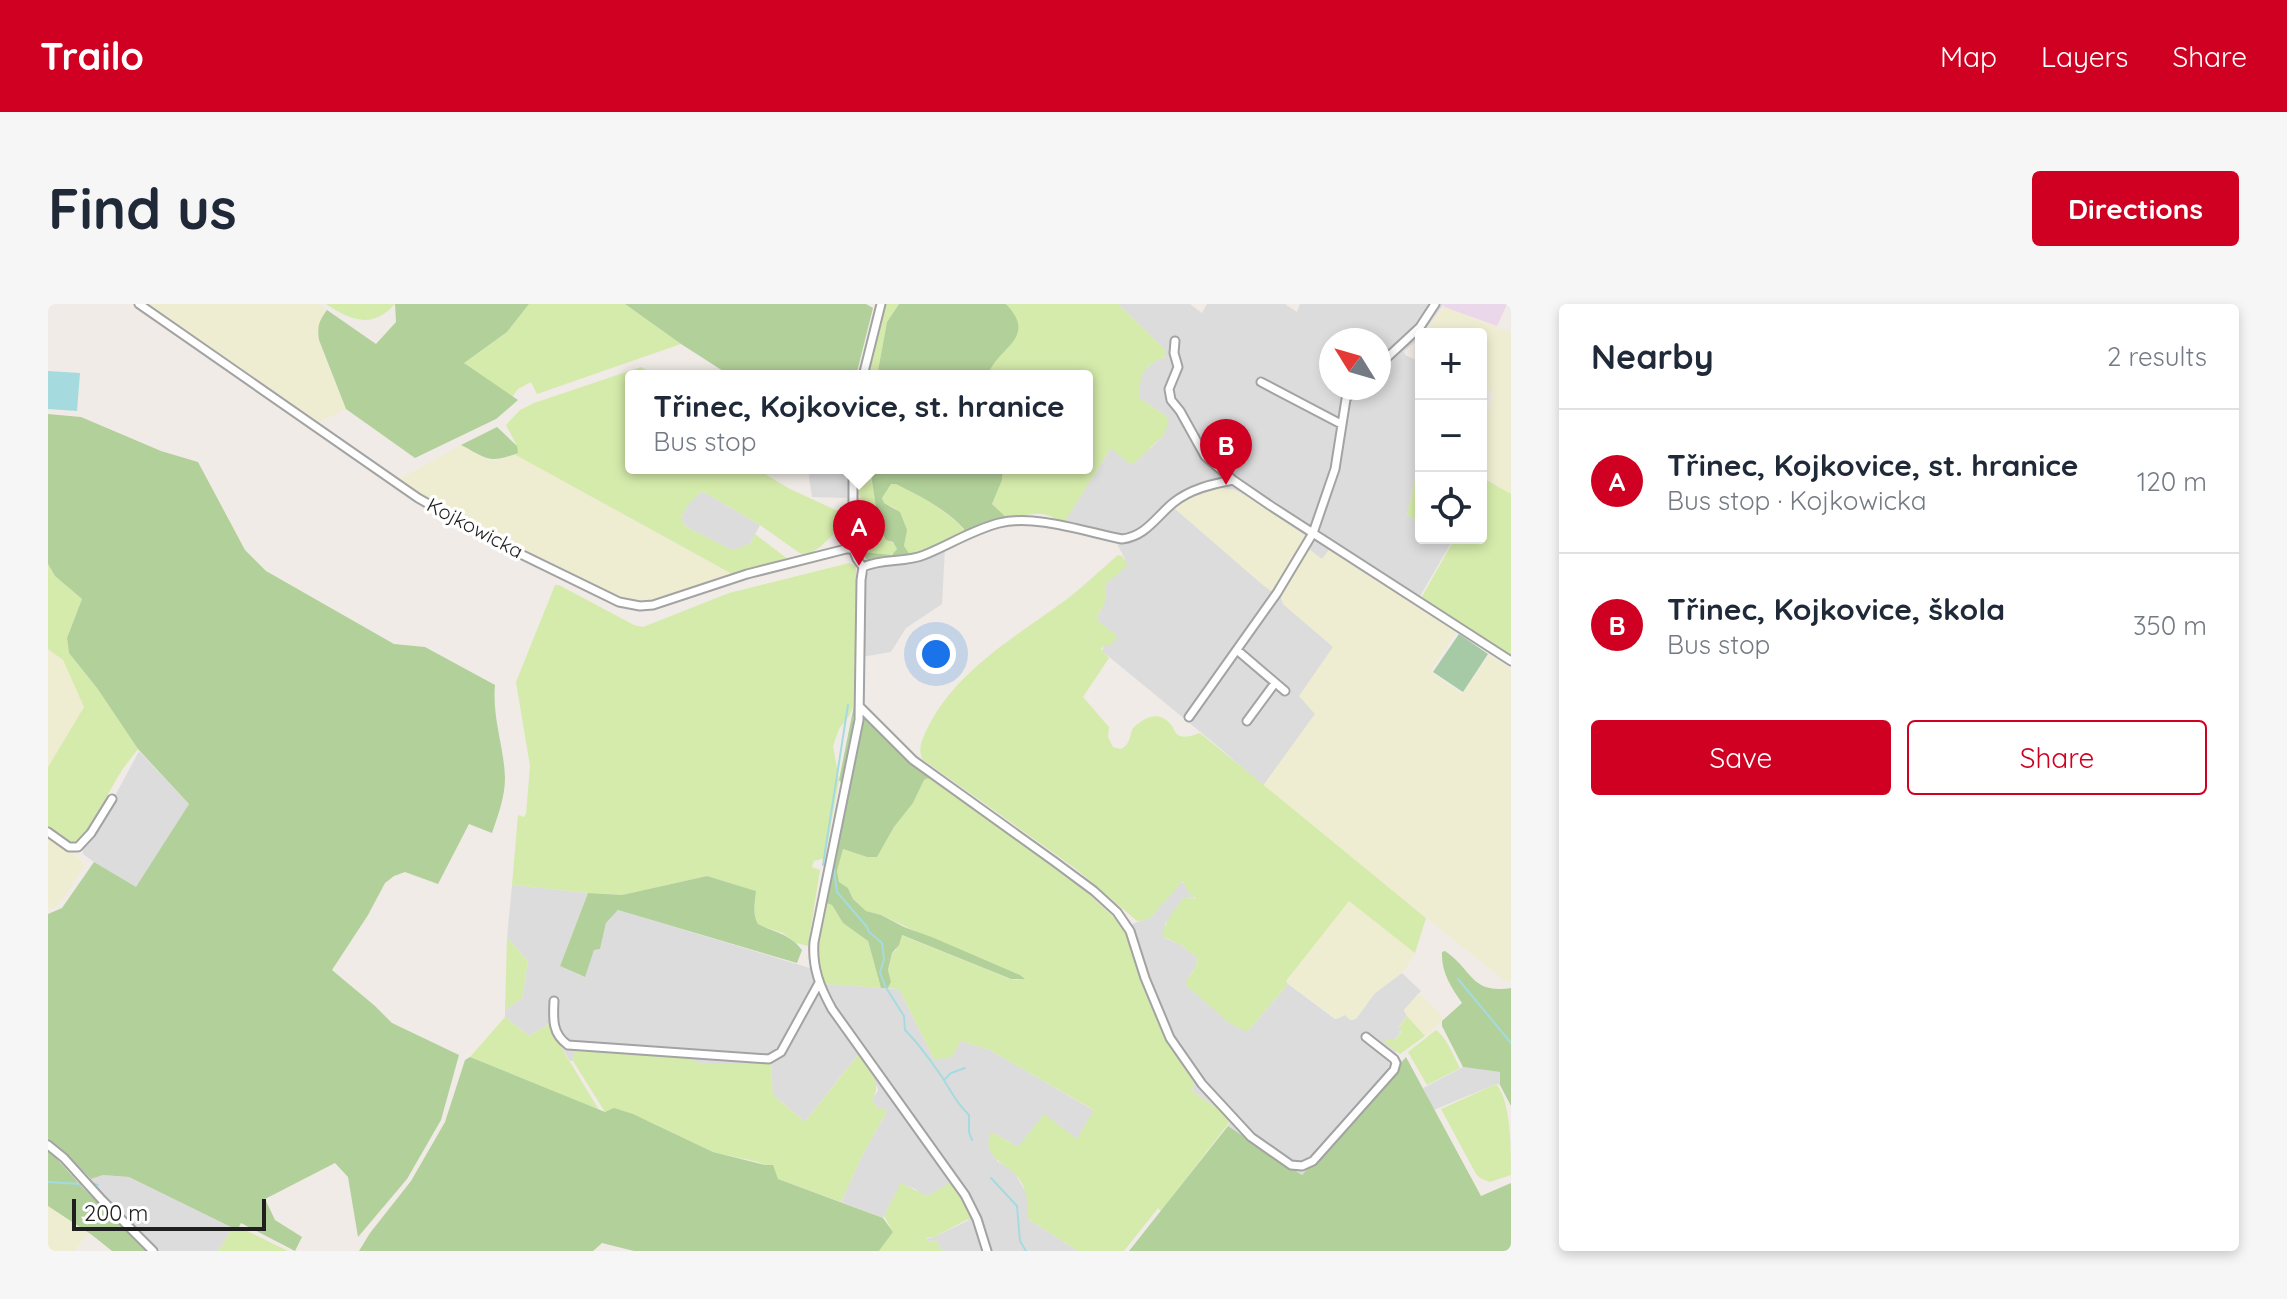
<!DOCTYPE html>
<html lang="en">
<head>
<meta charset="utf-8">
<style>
  body { margin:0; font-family:Quicksand,sans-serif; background:#f6f6f7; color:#1f2937 }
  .controls { position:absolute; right:24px; top:24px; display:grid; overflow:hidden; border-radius:8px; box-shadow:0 4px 12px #0003 }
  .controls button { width:72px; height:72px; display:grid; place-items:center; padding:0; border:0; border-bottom:2px solid #e0e1e3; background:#fff; color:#1f2937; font:40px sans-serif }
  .compass { position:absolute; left:1271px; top:24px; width:72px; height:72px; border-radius:50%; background:#fff; box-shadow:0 4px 12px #0003; rotate:307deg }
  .scale { position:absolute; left:24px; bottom:20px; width:194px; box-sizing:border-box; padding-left:8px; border:4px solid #1f1f1f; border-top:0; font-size:22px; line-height:28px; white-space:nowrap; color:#1f1f1f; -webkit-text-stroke:6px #fff; paint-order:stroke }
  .you { position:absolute; left:888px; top:350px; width:28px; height:28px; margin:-20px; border:6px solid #fff; border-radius:50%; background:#1a73e8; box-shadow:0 0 0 12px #1a73e833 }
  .badge { display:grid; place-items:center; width:52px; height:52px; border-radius:50%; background:#cf0021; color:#fff; font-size:26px; font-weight:700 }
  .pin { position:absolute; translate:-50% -66px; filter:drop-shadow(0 2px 4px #0008) }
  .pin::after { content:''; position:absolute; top:42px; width:28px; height:24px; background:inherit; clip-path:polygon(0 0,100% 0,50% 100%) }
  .popup { position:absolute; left:577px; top:66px; width:468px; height:104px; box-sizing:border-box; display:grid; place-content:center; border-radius:8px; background:#fff; filter:drop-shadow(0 2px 6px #0005); font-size:26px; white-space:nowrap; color:#747a83 }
  .popup b { font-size:30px; color:#1f2937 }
  .popup::after { content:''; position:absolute; left:50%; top:100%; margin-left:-16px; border:16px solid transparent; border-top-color:#fff }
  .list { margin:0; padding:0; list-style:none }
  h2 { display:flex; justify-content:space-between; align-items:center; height:104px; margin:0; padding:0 32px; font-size:34px }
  h2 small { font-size:26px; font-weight:400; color:#747a83 }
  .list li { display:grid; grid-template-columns:52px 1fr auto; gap:24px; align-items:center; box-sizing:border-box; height:144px; padding:0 32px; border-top:2px solid #e0e1e3 }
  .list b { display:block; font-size:30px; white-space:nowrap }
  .list p { margin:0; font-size:26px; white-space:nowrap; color:#747a83 }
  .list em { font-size:26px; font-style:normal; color:#747a83 }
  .actions { display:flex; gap:16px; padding:24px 32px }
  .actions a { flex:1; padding:18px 0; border:2px solid #cf0021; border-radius:8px; text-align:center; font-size:28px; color:#cf0021 }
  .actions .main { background:#cf0021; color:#fff }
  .icon { flex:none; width:44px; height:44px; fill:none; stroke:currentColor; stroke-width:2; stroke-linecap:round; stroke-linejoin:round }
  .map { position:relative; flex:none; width:1463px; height:947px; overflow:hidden; border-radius:8px }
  header { display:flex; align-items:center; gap:48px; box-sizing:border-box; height:112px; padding:0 40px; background:#cf0021; color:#fff }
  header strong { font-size:38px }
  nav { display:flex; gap:44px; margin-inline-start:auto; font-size:28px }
  .intro { display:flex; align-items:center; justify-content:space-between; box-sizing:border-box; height:192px; padding:0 48px }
  h1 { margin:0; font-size:56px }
  .button { padding:20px 36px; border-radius:8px; background:#cf0021; color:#fff; font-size:28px; font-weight:700 }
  main { display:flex; gap:48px; padding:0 48px }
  aside { flex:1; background:#fff; border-radius:8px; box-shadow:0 4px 12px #0003 }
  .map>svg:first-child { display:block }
</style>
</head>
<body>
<header>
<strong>Trailo</strong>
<nav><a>Map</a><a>Layers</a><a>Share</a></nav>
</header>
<div class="intro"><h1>Find us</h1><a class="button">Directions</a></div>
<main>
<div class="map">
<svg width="1463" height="947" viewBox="0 0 1463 947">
  <rect width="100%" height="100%" fill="#f0ebe6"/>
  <path fill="#dddcdd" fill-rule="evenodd" d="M1070,0h72l12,9 5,-9h78l12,8 3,-8h144l-27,37 -13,10 1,4 16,7v90l-14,63 14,9v14h23l7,5 -36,62 -86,-55 -7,10 -14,-10 -25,54 51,43 -18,66 -53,73 -42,-37 -119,-98 2,-5h6l-13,-29 8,-15 1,-18 19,-25 -9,-17 -57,-12 52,-82h40l13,-13 2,-19 -27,-18v-18l2,-7 15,-13 9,-3 1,-6zM1283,36h48v48h-48z
    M762,164h38l1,30 -37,-1 -3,-19z
    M654,187l58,34 -10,19 -18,7 -46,-24 -5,-9 6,-13z
    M897,245l-3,55 -36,24 -15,24 -29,5 2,-76 5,-10 11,-6 28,-2 14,-4z
    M91,447l50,53 -53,84 -42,-26 -11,-8v-5l26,-41 6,-5 1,-9z
    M1133,577l4,3 10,16 -5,-3 -25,27v14l16,7 16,13 -1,9 -7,9 50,52 10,2 39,-46 47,35 10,-4 8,5 22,-27 27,-20 19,18 -17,19 3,6 -8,11 3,3 -8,11 3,16 5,4 -100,114 -74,-49 3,-7 -39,-28 2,-9 -11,-16 -37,-72 -22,-67 27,-10z
    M464,581l76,8 -28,73 24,11 10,-27 6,-1 6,-26 12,-13 202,61 5,13 74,5 35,70 27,-18 29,9 105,61 -18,28 -59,8 -23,-13 2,27 16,9 15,26v23l50,32h-133l-5,-2 -3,-9 -8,2 -3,-3 8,-2 35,-17 -38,-25 -7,1 -9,-7 -14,-5 -18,34 -42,-16 22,-48 23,-41 -8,-4 -6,-10 6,-8 -1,-5 -20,-30 -52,66 -32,-27 -2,-31h-65l-131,-15 -2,12h-3l-15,-24 -4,-14 -22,13 -24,-19v-7l17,-12 6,-37 -21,-23z
    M1415,763l37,5v13l-4,-1 -62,26 -11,-22z
    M55,871l26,2 104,51 -15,23h-69l-65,-62 7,-10z"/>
  <path fill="#ead7e9" d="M1396,0h63l-10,22 -53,-19z"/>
  <path fill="#efedd1" d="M99,0h172l8,6 -7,10 -1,20 27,69 -27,13z
    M1396,3l67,26v161l-30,-17v-52l13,-29 -3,-4 -10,-3v-55h-58z
    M413,141l28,15 7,1 18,-7 220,121 -83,27 -16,1 -12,-3 -189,-95 -38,-24z
    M1172,184l13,1 16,8 57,39 1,2 -33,55 -10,-7 -90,-78 15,-10z
    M1261,245l13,10 7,-9 123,79 3,5 -24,36 1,3 30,21 27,-39 22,14v239l-3,2 3,1v71l-3,-2 -3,1 -242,-195 52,-72 -16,-18 34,-49 -50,-43 -2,-5v-4z
    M0,345l15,11 21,47 -36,60z
    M0,528l20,15 17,18 -22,34 -11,11 -4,-3z
    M1301,596l66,53 -11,18 -29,22 -19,26 -6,1 -5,-5 -8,4 -51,-37z
    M1371,689l23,23v5l-17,15 -18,-20 -3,-6z
    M0,902l41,27 -15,18h-26z"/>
  <path fill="#d5ebab" d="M278,0h69c-22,25 -44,17 -69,0z
    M481,0h96l56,40 -144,50 -6,-12 -13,7 -6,8 -48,-34 43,-31z
    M836,0h15l-12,18 -10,54h-12z
    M958,0h112l48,47v5c-25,12 -25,16 -27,42l27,18 3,4 -5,15 -31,29 -6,-2 -16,-14 -47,75 -10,-2v-3c-17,-9 -29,-1 -46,1l-16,-15 10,-24 1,-12h84v-92h-99c6,-27 51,-37 18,-72z
    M593,63l16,9h-26v92h124l35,21 50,23 3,8 -5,10 -18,17 -9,6 -10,1 -41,-29 -58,-34 -14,14 -7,12 5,10 46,23 18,-6 5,-10 34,26 -55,15 -220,-121 3,-1v-7l-11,-21 14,-15 14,-7z
    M1373,148v72l-14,-9z
    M806,164h16l9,59 7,13c6,2 11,4 11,12 -11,6 -32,5 -40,-4l-1,-48 5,-3 -7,-8z
    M1433,173l30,17v161l-91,-55 35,-62h26z
    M843,180h5c24,12 50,25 68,46v2l-31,17 -22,7 -7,-10 2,-11 -11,-27 -11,-5 -2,-5z
    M1070,251l4,1 6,9 -22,19 -1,18 -8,15 2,5 19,14 -8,10h-6l-3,3 8,9 -26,39 26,30 -1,10 5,10 8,2c10,-5 8,-13 12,-21 13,-12 27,-18 39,-2 3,5 3,8 8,10 6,2 14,-1 20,-3l226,185 -11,35 -66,-52 -63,80 2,3 -39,46 -4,1 -17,-9 -41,-36 -1,-5 10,-14 1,-9 -16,-13 -19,-9c0,-9 16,-33 23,-39l11,2 -9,-8 -4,-10 -32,36 -5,3 -9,1 -61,-52 -154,-110c-4,-12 0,-19 5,-30 26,-54 81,-88 129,-122 22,-15 42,-35 62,-52z
    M801,259l7,3 -1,137 -6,13 -10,13 -6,17 6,34 -14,78 -11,3 -2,6 8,3 -12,76 -12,-3 -13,-10 -25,-8c-6,-11 -3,-23 -2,-34l-49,-15 -85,19 -34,-2 -76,-8 6,-70 6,2 2,-3 4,-48 -14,-84 39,-97h4l75,40 9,2 86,-34z
    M0,260l7,12 27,23 -15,39 2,15 28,35 41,61 -16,21 -13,22 -5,17 -20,34 -13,2 -23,-18v-60l36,-60 -21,-47 -15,-11z
    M880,474l12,6 147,108 37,35 22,67 37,72 11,16 -2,9 40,28 -71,92 -3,-3 -34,43h-46l-50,-32c-2,-17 1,-24 -8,-39 -11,-17 -38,-20 -30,-46h5l23,13 26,-33 33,25 17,-29 -104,-60 -29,-9 -10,17 -17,1 -35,-70 -11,-1 3,-6 -3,-11 4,-18 4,-3 5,-15 109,44 10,1 -139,-65 -15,-4 -13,-12 -5,-11 -9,-6 -2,-11 6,-22 24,8h10l17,-30 19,-24 11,-23z
    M776,598l8,3 11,18 25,18 13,47 -56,-4c-11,-28 -5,-53 -1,-82z
    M459,634l21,23 -6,37 -17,12z
    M1359,712l18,20 -25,18 -16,-12 2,-3 9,1 7,-9 -3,-3z
    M457,713l24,19 22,-13 4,14 44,73 -129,-53z
    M1388,726c11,8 17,25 24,38l-33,17 -19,-33z
    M527,745l67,4 49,6 5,3 10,2h65l2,31 32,27 53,-67c10,15 26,28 14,44l6,10 8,-1v5l-23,41 -22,48 -63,-23 -13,-14 -7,-3 -45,-10 -65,-31 -43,-9 -32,-51z
    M1448,780c15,16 15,65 15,91l-21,7 -10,-4 -4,-4 -35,-65z
    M853,879l26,13 23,-13 9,10 12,23 -1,2 -36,19 -8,1 3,4 8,-2 3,9 5,2h-66l14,-19 -9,-16z
    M191,923l49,24h-70l15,-23z"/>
  <path fill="#b2d099" d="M347,0h134l-22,28 -43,31 54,37 -22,19 -81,39 -69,-49 -27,-69c-2,-14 0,-19 8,-30l49,34 20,-22z
    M577,0h241l7,4 -17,68h-125l-50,-32z
    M851,0h107c34,35 -12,45 -18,72h-111l10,-54z
    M0,110l33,3 80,34 37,11 47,88 21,21 128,73 31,3 70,38c-3,33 9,61 10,93 0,19 -7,37 -13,55l-23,-9 -31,60 -33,-12 -11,4 -9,7 -17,32 -36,55 43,36 17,17 67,32 -18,65 -34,59 -49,58 -10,-60 -13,-14 -70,36 10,21 27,17 -7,14 -54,-28 -2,4 -6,1 -104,-51 -26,-2 -12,4 -26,-27 -17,-10v-228l14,-6 32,-46 42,25 53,-83 -51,-55 -41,-61 -28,-35 -2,-15 15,-39 -27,-23 -7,-12z
    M449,123l20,19 1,7c-30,11 -30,6 -57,-8z
    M822,164h133l-1,12 -10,24 16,15 -17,1 -27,12v-3c-18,-20 -44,-33 -68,-45h-5l-9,14 2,5 16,9 7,18 -3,16 7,10 -45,3 -5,-7 31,3 5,-6 -4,-7 -7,-2 -7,-13z
    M806,401l1,1 -2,17 10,-5h5l73,64 -1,2 -12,-6 -4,2 -11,23 -19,24 -17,30h-10l-24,-8 -6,22 2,11 9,6 5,11 13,12 15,4 23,12 30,11 86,37 5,4h-14l-109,-44 -3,10 -7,8 -4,17 3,12 -3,6h-7l-13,-47 -25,-18 -11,-18 -8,-3 25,-110 -10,-12z
    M659,572l49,15c-1,11 -4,23 2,33 17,9 31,9 44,26l-5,13 -179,-53 -12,13 -6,26 -6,1 -9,27 -25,-11 28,-73 34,2z
    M1397,647c28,19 25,43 66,37v118l-11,-21v-13l-37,-5 -21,-41v-5l20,-18c-11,-16 -21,-31 -20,-51z
    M422,753l135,55 9,-4 19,6 80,38 52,13h8l5,14 105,39 10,14 -14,19h-245l-32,-8 -9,8h-234l11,-18 41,-52 34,-59 20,-62z
    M1358,753l75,139 30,-13v68h-382l99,-125 74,49z
    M0,845l36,40 63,60v2h-35l-20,-16 -44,-29z"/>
  <path fill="#a6caa6" d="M1411,330l29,20 -25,38 -30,-20z"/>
  <path fill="#a5dbdf" d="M0,67l32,2 -3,38 -29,-2z"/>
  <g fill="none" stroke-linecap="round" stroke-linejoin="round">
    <path stroke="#a5dbdf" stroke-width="2" d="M775,561l25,-160
      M786,566l3,22 30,35 2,5 13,11 2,16 -4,13 5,14 19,30 1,14c14,14 26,31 37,47 10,15 13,25 27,38v17l3,8
      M1410,675l53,64
      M897,775l6,-6 14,-5
      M943,874l26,28 3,35 6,10
      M0,878l32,2
      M46,880l4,1"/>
    <g stroke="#a3a3a3" stroke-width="11">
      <path id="minor" d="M91,0l279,194 76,43 125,61 21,4 13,-1 94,-31 99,-25h7
        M1127,37l-1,12 4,14 -9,22 2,11 9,11 25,45 28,24
        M1331,61l41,-38 15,-23
        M815,72l18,-72
        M1213,78l80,42
        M805,164v81l4,10 6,8
        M1189,346l48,41
        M812,403l53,53 142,102 39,29 23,21 13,19 15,47 25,60 32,46 49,53 40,28 11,1 11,-5 81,-91 2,-7 -2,-4 -28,-22
        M1141,413l88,-124 36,-60 22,-64 11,-70 9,-11
        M1199,417l28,-38
        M0,528l21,15h9l13,-14 21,-34
        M506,697c-1,18 -2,33 14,44l201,14 12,-7 38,-69
        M0,841l16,13 38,42 51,51
        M939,947l-10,-32 -12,-24 -133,-186c-12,-22 -20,-41 -18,-67l45,-222 2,-140 2,-13c20,-9 41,-4 61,-12 25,-10 48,-25 75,-32 36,-9 87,9 123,16 24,-3 34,-22 51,-36 17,-14 39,-19 60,-23l38,26 240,155"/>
    </g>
    <use href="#minor" stroke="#fff" stroke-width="7"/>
  </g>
  <g text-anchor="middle" stroke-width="7" stroke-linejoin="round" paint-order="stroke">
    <g font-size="20" fill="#1f1f1f" stroke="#fff">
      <text transform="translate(427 224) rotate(28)" y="7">Kojkowicka</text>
    </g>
  </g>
</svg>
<div class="controls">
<button>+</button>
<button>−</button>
<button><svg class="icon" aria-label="locate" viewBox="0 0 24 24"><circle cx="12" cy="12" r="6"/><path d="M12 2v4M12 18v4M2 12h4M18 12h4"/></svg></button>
</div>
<svg class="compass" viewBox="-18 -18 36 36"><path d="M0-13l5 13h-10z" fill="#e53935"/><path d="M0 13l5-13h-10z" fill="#747a83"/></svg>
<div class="scale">200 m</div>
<div class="you"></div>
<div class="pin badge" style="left:811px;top:262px">A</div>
<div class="popup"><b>Třinec, Kojkovice, st. hranice</b>Bus stop</div>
<div class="pin badge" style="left:1178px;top:181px">B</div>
</div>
<aside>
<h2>Nearby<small>2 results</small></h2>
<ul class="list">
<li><span class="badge">A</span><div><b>Třinec, Kojkovice, st. hranice</b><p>Bus stop · Kojkowicka</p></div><em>120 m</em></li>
<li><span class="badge">B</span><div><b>Třinec, Kojkovice, škola</b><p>Bus stop</p></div><em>350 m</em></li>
</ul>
<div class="actions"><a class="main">Save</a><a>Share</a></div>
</aside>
</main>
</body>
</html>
